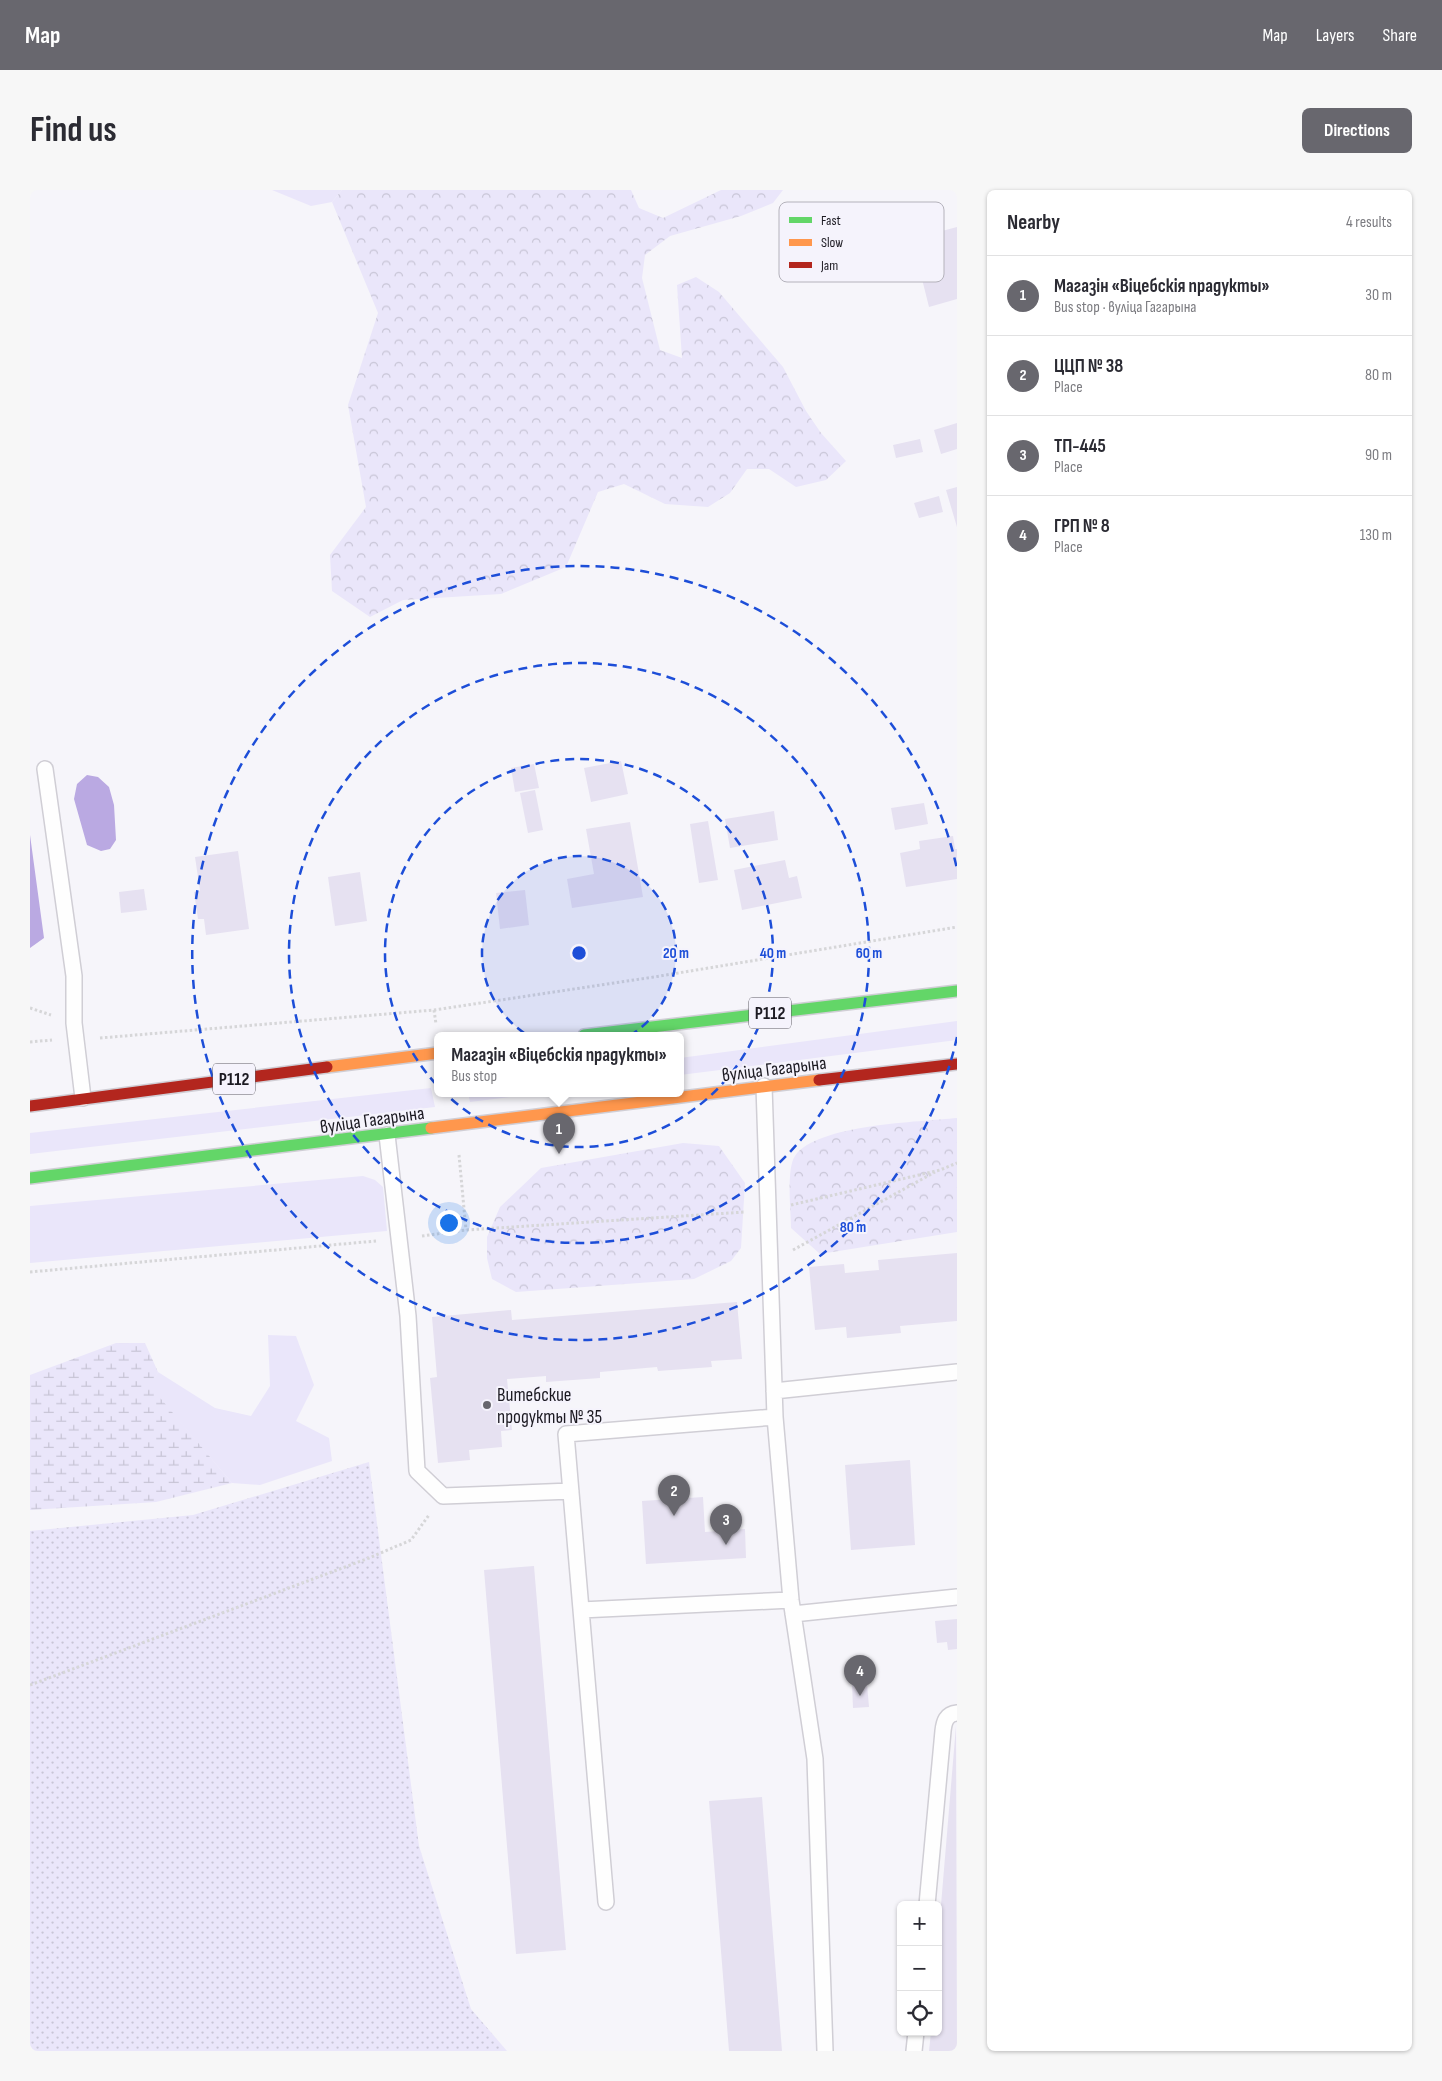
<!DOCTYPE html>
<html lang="en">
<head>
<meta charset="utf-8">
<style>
  body { margin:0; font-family:"Sofia Sans Condensed",sans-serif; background:#f7f7f7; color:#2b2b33 }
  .controls { position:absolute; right:15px; bottom:15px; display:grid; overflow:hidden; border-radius:8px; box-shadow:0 1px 4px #0004 }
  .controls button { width:45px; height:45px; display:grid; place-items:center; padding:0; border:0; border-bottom:1px solid #e1e1e2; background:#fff; color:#2b2b33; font:25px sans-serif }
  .you { position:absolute; left:418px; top:1032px; width:18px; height:18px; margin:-12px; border:4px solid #fff; border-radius:50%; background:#1a73e8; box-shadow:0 0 0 8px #1a73e833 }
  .badge { display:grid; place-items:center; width:32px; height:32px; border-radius:50%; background:#68676e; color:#fff; font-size:16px; font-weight:700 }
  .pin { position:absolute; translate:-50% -41px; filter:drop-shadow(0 1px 2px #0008) }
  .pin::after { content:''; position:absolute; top:26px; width:18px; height:15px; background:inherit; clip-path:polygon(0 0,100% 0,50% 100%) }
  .popup { position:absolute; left:404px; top:842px; width:250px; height:65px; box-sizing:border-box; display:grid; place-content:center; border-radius:8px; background:#fff; filter:drop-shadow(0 1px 4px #0005); font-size:16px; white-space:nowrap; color:#7c7c81 }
  .popup b { font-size:19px; color:#2b2b33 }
  .popup::after { content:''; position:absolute; left:50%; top:100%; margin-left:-10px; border:10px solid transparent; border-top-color:#fff }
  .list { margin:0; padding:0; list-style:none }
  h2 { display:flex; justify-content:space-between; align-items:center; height:65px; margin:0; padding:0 20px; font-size:21px }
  h2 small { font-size:16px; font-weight:400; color:#7c7c81 }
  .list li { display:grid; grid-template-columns:32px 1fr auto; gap:15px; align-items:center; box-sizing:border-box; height:80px; padding:0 20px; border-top:1px solid #e1e1e2 }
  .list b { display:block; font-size:19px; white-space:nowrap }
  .list p { margin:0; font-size:16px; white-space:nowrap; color:#7c7c81 }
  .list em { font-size:16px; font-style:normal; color:#7c7c81 }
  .icon { flex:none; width:28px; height:28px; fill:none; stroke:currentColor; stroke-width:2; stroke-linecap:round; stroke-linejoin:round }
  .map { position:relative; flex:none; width:927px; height:1861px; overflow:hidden; border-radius:8px }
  header { display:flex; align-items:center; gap:30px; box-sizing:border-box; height:70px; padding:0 25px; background:#68676e; color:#fff }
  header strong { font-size:24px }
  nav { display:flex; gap:28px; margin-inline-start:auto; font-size:18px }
  .intro { display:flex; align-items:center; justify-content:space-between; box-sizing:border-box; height:120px; padding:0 30px }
  h1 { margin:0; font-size:35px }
  .button { padding:12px 22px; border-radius:8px; background:#68676e; color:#fff; font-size:18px; font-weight:700 }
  main { display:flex; gap:30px; padding:0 30px }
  aside { flex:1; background:#fff; border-radius:8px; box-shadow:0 1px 4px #0004 }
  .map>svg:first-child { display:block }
</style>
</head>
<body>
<header>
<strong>Map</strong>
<nav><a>Map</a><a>Layers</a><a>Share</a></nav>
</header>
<div class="intro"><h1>Find us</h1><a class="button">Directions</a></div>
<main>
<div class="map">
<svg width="927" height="1861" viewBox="0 0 927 1861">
  <defs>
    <pattern id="forest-crowns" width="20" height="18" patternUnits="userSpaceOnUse" patternTransform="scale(1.25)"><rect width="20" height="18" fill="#eae6fa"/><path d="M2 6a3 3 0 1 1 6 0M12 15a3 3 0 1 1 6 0" fill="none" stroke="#c8c5d6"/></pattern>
    <pattern id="wetland-marsh" width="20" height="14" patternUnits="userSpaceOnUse" patternTransform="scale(1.25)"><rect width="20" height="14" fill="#eae6fa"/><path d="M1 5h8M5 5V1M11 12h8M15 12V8" fill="none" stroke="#c8c5d6"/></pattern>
    <pattern id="park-dots" width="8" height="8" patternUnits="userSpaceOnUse" patternTransform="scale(1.25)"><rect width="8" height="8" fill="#eae6fa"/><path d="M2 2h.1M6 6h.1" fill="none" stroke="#c8c5d6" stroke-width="1.8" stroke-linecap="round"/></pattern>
  </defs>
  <rect width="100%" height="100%" fill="#f6f5fa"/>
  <path fill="#eae6fa" d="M242,0h70l-10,12 -21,4z
    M927,831v19l-277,35v-17z
    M401,898l4,19 -405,47v-21z
    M438,903h75l-73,9z
    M333,986l12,4 8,7 4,44 -357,32v-57z
    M238,1145l28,1 18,49 -18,36 33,17 3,23 -72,24 -28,-2 -82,-96 8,-15 57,36 36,8 19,-30z"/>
  <path fill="url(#forest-crowns)" d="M312,0h289l8,18 24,10 58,-28h62l-10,13 -32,13 -71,20 -25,19 -3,23 18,72 22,8 -5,-73 19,-8 23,15 64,75 23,44 15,22 25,28 -20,19 -30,7 -27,-18h-22l-17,24 -22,14 -43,-3 -41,-20 -26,8 -32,75 -65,27 -98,6 -33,17 -38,-26 -2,-36 36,-48 -18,-102 30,-92 -46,-111z
    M927,928v114l-137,22 -29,-26c0,-16 -5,-59 4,-72 22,-32 125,-34 162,-38z
    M653,953l36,3 26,37 -4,65 -10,13 -37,18 -178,13 -24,-13 -5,-21v-21l13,-30 41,-39z"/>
  <path fill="url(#wetland-marsh)" d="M86,1153h29l13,29 -7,15 81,96 -76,19 -126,8v-135z"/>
  <path fill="url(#park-dots)" d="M339,1272l50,384 52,163 36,42h-477v-520l163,-16z"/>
  <path fill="#baa9e2" d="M57,585l11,2 11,10 5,18 2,35 -6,9 -9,2 -14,-6 -13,-46 3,-15z
    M0,645l14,103 -14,10z"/>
  <path fill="#e6e1f1" d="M927,37v72l-28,8 -17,-68z
    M841,43l7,22 -27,7 -6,-22z
    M927,233v26l-16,5 -7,-24z
    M890,249l3,13 -27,6 -3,-13z
    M927,297v40l-11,-37z
    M909,306l4,16 -24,6 -5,-15z
    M591,571l7,33 -37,8 -7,-34z
    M504,574l5,24 -24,4 -4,-24z
    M505,600l8,40 -15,3 -8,-40z
    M894,613l4,21 -33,6 -4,-22z
    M744,621l4,29 -48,8 -5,-29z
    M678,631l10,59 -19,3 -9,-59z
    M600,632l13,75 -71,11 -5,-29 27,-5 -8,-45z
    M923,646l2,13h2v30l-51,8 -6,-34 20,-4 -1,-8z
    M208,661l11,78 -43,6 -2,-16h-6l-4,-27 6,-1 -5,-34z
    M755,670l4,18 8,-2 5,22 -60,12 -8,-40z
    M330,682l7,49 -32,5 -7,-49z
    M114,699l3,21 -26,3 -2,-21z
    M495,700l4,35 -29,4 -4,-36z
    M927,1063v68l-57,5 1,7 -54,5 -1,-11 -31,3 -6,-63 35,-3 1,9 34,-3 -1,-10z
    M707,1112l5,57 -31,2 1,6 -54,4 -1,-4 -57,5v6l-54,4v-6l-39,3 5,51 -11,1 1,16 -33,3 1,10 -32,3 -8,-85 7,-1 -5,-60 79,-7 1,10z
    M880,1270l5,85 -64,5 -6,-85z
    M673,1307l2,35 40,-3 1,29 -100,6 -4,-63z
    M504,1376l32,384 -50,4 -32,-384z
    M927,1429v30l-9,1 -1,-8 -10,1 -2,-22z
    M822,1494h15l2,23 -16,1z
    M926,1536l1,325h-28l2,-19h7v-91z
    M732,1607l20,254h-53l-20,-250z"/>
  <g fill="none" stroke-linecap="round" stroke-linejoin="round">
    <g stroke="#d0ced5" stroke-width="18">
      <path id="lane" d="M15,579l29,207v47l9,75
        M734,896l11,331 16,183 24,159 10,292
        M357,945l21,181 9,155 26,25 128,-5
        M744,1201l183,-19
        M551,1420l210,-10
        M763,1424l164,-17
        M576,1712l-40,-468 209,-17
        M897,1715l16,-174c1,-9 3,-17 14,-18
        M884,1861l2,-19"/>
    </g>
    <g stroke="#d0ced5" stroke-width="14">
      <path id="fast" d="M554,845l373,-44
        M0,988l401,-50"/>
    </g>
    <g stroke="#d0ced5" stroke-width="14">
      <path id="slow" d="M297,877l111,-14
        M401,938l388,-48"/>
    </g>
    <g stroke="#d0ced5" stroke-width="14">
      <path id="jam" d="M789,890l138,-16
        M0,916l297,-39"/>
    </g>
    <path stroke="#d6d6d8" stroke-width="3" stroke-dasharray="2.5 2.5" stroke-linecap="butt" d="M0,818l21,7
      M404,820l2,14
      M70,848l334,-28 220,-33 303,-50
      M0,852l22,-2
      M429,965l7,75
      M761,1015l149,-35 17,-7
      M392,1046l44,-6 279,-18
      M763,1060l142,-78
      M0,1082l346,-31
      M0,1495l339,-127 42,-18 18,-25"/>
    <use href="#lane" stroke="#fefefe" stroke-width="15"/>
    <use href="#fast" stroke="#63d668" stroke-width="11"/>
    <use href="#slow" stroke="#ff974d" stroke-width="11"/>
    <use href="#jam" stroke="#b3261e" stroke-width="11"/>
  </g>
  <circle cx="549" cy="763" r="97" fill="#1d4ed8" fill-opacity=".12"/>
  <g fill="none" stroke="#1d4ed8" stroke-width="2.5" stroke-dasharray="9 6">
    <circle cx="549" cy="763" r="97"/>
    <circle cx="549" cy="763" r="194"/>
    <circle cx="549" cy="763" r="290"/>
    <path d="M927 847A387 387 0 1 1 927 679"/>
  </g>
  <circle fill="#68676e" stroke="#f5f3fc" stroke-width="2" cx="457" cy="1215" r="5"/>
  <g text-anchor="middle" stroke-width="4" stroke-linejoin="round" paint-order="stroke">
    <g fill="#f5f3fc" stroke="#5d5b63" stroke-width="1">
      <rect x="719" y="807.5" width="42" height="31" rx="4"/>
      <rect x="183" y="873.5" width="42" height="31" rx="4"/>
    </g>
    <g font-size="18" font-weight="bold" fill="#1c1a22">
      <text x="740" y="829">Р112</text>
      <text x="204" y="895">Р112</text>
    </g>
    <g font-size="19" fill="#1c1a22" stroke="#f5f3fc">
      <text transform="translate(744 878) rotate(-7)" y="7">вуліца Гагарына</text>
      <text transform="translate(342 929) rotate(-8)" y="7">вуліца Гагарына</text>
    </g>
    <g font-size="19" fill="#1c1a22" stroke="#f5f3fc" text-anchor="start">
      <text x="467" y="1211">Витебские<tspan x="467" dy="22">продукты № 35</tspan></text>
    </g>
  </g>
  <rect x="749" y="12" width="165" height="80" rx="8" fill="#f5f3fc" stroke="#b4b2bb" stroke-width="1"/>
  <rect x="759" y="27" width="23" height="6" fill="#63d668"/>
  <rect x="759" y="49" width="23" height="7" fill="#ff974d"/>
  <rect x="759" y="72" width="23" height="6" fill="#b3261e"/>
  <g font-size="14" fill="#1c1a22">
    <text x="791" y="35">Fast</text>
    <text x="791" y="57">Slow</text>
    <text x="791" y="80">Jam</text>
  </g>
  <circle cx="549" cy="763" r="8" fill="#1d4ed8" stroke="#f5f3fc" stroke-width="2.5"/>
  <g font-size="15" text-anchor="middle" font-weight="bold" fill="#1d4ed8" stroke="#f5f3fc" stroke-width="4" stroke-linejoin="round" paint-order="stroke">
    <text x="646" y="768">20 m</text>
    <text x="743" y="768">40 m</text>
    <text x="839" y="768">60 m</text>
    <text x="823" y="1042">80 m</text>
  </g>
</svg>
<div class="controls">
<button>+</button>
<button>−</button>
<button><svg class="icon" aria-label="locate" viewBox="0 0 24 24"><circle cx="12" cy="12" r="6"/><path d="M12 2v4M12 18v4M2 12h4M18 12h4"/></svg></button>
</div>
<div class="you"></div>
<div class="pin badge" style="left:529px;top:964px">1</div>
<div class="popup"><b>Магазін «Віцебскія прадукты»</b>Bus stop</div>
<div class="pin badge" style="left:644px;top:1326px">2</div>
<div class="pin badge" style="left:696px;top:1355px">3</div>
<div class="pin badge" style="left:830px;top:1506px">4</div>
</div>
<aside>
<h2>Nearby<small>4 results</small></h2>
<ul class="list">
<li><span class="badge">1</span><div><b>Магазін «Віцебскія прадукты»</b><p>Bus stop · вуліца Гагарына</p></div><em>30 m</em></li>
<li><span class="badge">2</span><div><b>ЦЦП № 38</b><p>Place</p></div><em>80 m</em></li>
<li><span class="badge">3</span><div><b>ТП-445</b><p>Place</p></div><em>90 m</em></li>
<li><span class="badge">4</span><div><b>ГРП № 8</b><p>Place</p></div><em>130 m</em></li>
</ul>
</aside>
</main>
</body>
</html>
